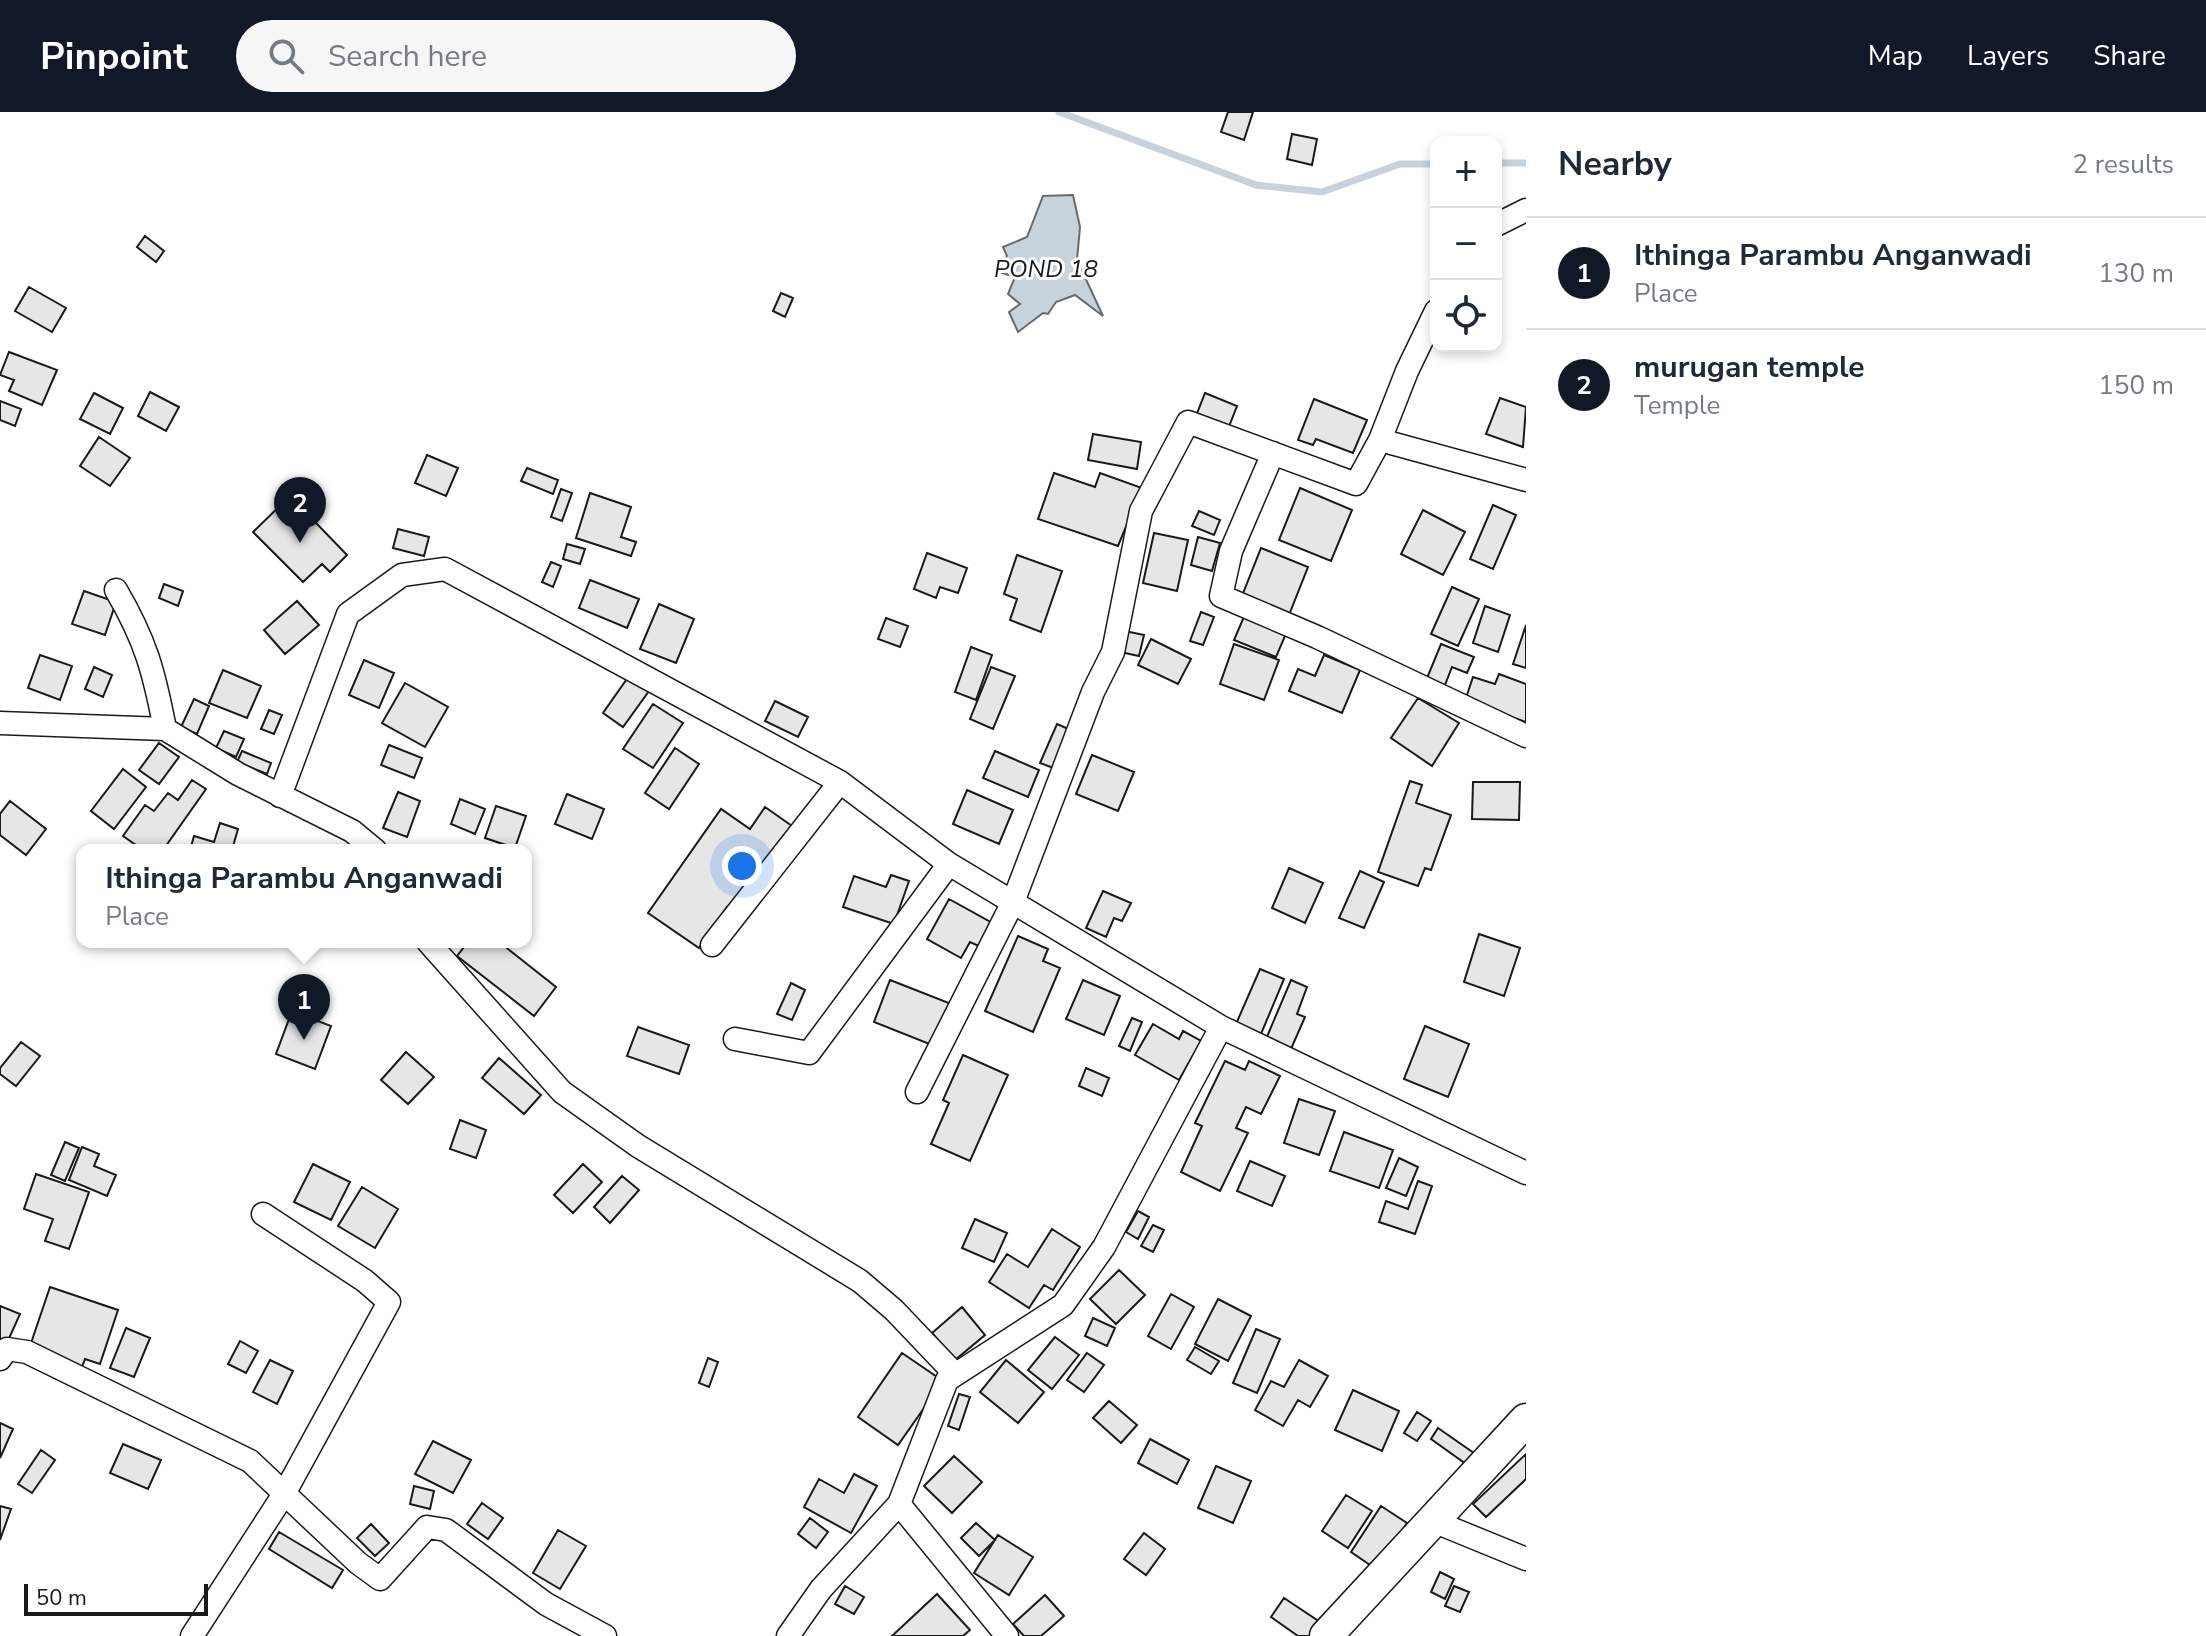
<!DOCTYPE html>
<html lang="en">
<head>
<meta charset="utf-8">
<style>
  body { margin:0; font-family:"Nunito Sans",sans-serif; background:#f6f6f7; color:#1f2937 }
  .controls { position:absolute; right:24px; top:24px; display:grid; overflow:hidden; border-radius:16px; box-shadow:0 4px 12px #0003 }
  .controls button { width:72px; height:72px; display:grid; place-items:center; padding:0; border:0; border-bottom:2px solid #e0e1e3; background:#fff; color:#1f2937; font:40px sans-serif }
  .scale { position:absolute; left:24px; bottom:20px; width:184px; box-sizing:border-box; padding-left:8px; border:4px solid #1a1a1a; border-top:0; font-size:22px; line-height:28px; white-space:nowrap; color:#1a1a1a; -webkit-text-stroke:6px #fff; paint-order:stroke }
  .you { position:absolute; left:742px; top:754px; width:28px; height:28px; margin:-20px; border:6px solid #fff; border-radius:50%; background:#1a73e8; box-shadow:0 0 0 12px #1a73e833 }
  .badge { display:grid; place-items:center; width:52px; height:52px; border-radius:50%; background:#111827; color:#fff; font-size:26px; font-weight:700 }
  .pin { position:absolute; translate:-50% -66px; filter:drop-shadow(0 2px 4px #0008) }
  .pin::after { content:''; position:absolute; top:42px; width:28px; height:24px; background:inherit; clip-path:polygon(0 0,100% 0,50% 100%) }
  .popup { position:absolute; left:76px; top:732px; width:456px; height:104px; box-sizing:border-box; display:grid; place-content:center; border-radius:16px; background:#fff; filter:drop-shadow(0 2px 6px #0005); font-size:26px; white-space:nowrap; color:#747a83 }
  .popup b { font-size:30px; color:#1f2937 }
  .popup::after { content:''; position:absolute; left:50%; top:100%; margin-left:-16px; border:16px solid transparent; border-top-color:#fff }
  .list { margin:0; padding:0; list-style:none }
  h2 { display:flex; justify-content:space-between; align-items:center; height:104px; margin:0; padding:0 32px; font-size:34px }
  h2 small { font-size:26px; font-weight:400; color:#747a83 }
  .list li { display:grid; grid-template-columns:52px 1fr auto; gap:24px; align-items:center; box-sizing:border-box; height:112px; padding:0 32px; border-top:2px solid #e0e1e3 }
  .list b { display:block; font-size:30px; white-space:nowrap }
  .list p { margin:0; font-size:26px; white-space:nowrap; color:#747a83 }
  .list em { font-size:26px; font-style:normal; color:#747a83 }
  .icon { flex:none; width:44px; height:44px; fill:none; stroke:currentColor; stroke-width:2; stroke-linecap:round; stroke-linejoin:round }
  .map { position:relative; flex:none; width:1526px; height:1524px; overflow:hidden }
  header { display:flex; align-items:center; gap:48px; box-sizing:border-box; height:112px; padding:0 40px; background:#111827; color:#fff }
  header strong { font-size:38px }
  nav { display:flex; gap:44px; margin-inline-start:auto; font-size:28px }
  .search { width:560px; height:72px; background:#f6f6f7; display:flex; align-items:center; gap:20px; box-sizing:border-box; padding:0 28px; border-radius:44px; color:#747a83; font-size:30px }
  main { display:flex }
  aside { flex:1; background:#fff }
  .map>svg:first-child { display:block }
</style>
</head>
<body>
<header>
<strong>Pinpoint</strong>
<div class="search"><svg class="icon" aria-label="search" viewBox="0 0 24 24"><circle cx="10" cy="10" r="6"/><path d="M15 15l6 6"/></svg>Search here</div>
<nav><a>Map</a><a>Layers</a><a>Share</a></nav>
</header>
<main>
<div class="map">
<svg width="1526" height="1524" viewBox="0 0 1526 1524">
  <rect width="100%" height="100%" fill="#fff"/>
  <path fill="#c6d2dc" stroke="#6a6a6a" stroke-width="2" d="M1073,83l7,32 -3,33 26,56 -28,-21 -19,7 -8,12 -5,-1 -25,19 -9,-20 11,-8 -12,-10 7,-17 -19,-6 11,-15 -4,-9 24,-10 16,-41z"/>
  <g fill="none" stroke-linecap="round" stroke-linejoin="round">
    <path stroke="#c6d2dc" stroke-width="7" d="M1059,0l197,73 66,7 78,-28h36
      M1496,51h30"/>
  </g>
  <path fill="#e6e6e6" stroke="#1a1a1a" stroke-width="2" d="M1228,0h25l-9,28 -23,-8z
    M1292,22l25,5 -5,26 -25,-6z
    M145,124l19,15 -8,11 -19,-15z
    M29,175l37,21 -14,24 -37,-21z
    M781,181l12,5 -8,19 -12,-6z
    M9,240l48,18 -15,35 -33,-14 5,-11 -14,-5z
    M150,280l29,15 -13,24 -28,-15z
    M94,281l29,15 -13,26 -30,-15z
    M1205,281l32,13 -9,23 -32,-13z
    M1500,286l26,9 -3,40 -37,-13z
    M1314,287l53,21 -14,33 -37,-14 -3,6 -15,-5z
    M0,289l21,8 -6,17 -15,-6z
    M1093,322l48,8 -4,27 -49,-9z
    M99,325l31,21 -20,28 -30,-20z
    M427,343l31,13 -12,28 -31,-13z
    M527,356l31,12 -5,14 -32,-13z
    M1054,361l41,14 5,-14 42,15 -24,58 -80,-27z
    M1300,376l52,22 -21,51 -52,-21z
    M561,377l11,4 -10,28 -11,-4z
    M590,381l41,14 -10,30 15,5 -5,14 -55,-18z
    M290,384l57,59 -17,17 -8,-8 -19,18 -50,-50z
    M1493,393l23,10 -23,54 -23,-10z
    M1423,398l42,22 -22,43 -42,-21z
    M1199,399l21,9 -6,15 -22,-9z
    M398,417l31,8 -5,19 -31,-8z
    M1154,421l34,7 -11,51 -34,-8z
    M1198,425l22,6 -8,28 -21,-6z
    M567,432l18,5 -5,15 -17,-5z
    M1261,436l47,19 -21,53 -47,-19z
    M927,441l40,15 -9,25 -18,-6 -4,11 -22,-9z
    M1017,443l45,16 -21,61 -31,-12 7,-21 -13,-5z
    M551,450l10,4 -8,21 -11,-5z
    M590,468l49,19 -12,29 -48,-20z
    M164,472l19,7 -5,15 -19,-8z
    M1452,475l27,12 -21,47 -27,-12z
    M84,479l32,11 -11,33 -33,-11z
    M297,489l22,24 -34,29 -21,-24z
    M659,492l35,15 -18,44 -36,-14z
    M1485,494l25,9 -12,37 -25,-9z
    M1201,500l13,5 -11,28 -13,-4z
    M1246,500l42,17 -12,28 -42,-17z
    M886,506l22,8 -8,21 -22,-8z
    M1526,513v43l-13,-4z
    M1125,519l19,4 -5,21 -19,-4z
    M1151,527l40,20 -13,25 -40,-19z
    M1234,532l45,16 -15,40 -44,-16z
    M1441,532l33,13 -7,16 -15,-6 -9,23 -18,-7z
    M971,535l21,8 -16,45 -21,-8z
    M40,543l32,11 -12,34 -32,-12z
    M1324,543l36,15 -18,43 -53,-22 9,-22 17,7z
    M364,548l30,13 -15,35 -30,-13z
    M94,555l18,8 -9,22 -18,-8z
    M991,555l24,9 -22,53 -23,-10z
    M223,558l38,16 -14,32 -38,-15z
    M1499,562l27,10v38l-61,-21 8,-24 22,7z
    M629,564l20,15 -26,36 -20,-14z
    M405,571l43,24 -23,40 -43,-24z
    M1418,586l41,25 -27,43 -41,-28z
    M194,587l15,7 -12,28 -16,-7z
    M775,589l33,16 -10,20 -33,-16z
    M653,592l30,19 -30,45 -30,-19z
    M269,598l13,5 -8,19 -13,-5z
    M1057,612l16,7 -17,38 -16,-6z
    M224,619l20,8 -8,18 -20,-9z
    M159,631l20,14 -20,27 -20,-14z
    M389,633l33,13 -8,20 -33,-13z
    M675,636l24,16 -30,45 -24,-16z
    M242,639l29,12 -4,11 -30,-12z
    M995,639l44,19 -11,27 -45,-19z
    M1092,643l42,17 -16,39 -42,-17z
    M123,657l23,18 -32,42 -23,-18z
    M192,668l14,9 -43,61h-20l-20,-14 22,-31 9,6 14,-18 10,7z
    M1410,669l12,4 -6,18 35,12 -20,55 -6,-2 -7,18 -40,-14z
    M1473,670h47l-1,38 -47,-1z
    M967,678l46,20 -14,34 -46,-20z
    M398,680l22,9 -13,36 -24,-9z
    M567,682l37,15 -12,30 -37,-15z
    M460,687l25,10 -10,25 -24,-10z
    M10,689l36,28 -20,26 -26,-20v-21z
    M496,694l30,10 -11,32 -30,-10z
    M765,695l27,19 -60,85 -5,-4 -28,41 -51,-35 73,-104 29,20z
    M220,711l18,6 -6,21h-42l4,-14 20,6z
    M1289,756l34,15 -18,40 -33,-15z
    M1360,759l24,11 -20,46 -25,-10z
    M891,763l18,6 -15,43 -51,-17 11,-31 32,11z
    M1103,779l28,12 -9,18 -8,-3 -8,19 -20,-9z
    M949,787l45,25 -13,23 -11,-5 -9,16 -34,-19z
    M1479,822l41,14 -16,48 -40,-14z
    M1018,824l30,13 -5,12 17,7 -27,64 -48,-21z
    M468,830h37l-2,3 53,42 -22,29 -77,-60z
    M1260,857l24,10 -23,55 -25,-10z
    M890,868l64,25 -17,42 -63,-25z
    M1083,868l37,16 -16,39 -38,-16z
    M1291,868l16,7 -10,27 8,3 -14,32 -25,-10z
    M791,871l14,7 -13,30 -15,-6z
    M292,899l39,15 -16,43 -39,-15z
    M1132,906l10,4 -12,29 -11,-5z
    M1153,912l26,15 4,-8 18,10 -22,39 -44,-25z
    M1425,914l44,18 -21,53 -44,-18z
    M638,915l51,18 -10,29 -52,-18z
    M21,930l19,14 -24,30 -16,-12v-6z
    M406,940l28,25 -26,27 -27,-24z
    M963,943l45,20 -38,86 -39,-17 18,-41 -6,-3z
    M499,946l42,37 -17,19 -42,-36z
    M1225,949l20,9 4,-9 31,15 -19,38 -15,-7 -10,21 12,5 -28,58 -39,-19 21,-46 -7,-3z
    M1086,956l23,10 -7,18 -23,-10z
    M1299,987l36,12 -16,44 -35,-12z
    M460,1008l26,10 -10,28 -26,-9z
    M1344,1020l49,18 -14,38 -49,-17z
    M65,1030l14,6 -14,33 -14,-6z
    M82,1035l17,7 -5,12 22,9 -9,21 -38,-16z
    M1399,1046l19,9 -12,29 -20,-8z
    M1250,1049l35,15 -13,30 -35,-15z
    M313,1052l37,18 -19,38 -37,-18z
    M583,1052l19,18 -29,31 -19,-18z
    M36,1062l53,18 -20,57 -24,-8 8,-22 -29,-10z
    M622,1064l17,14 -29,33 -16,-16z
    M1418,1069l14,5 -17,48 -36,-12 7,-21 22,8z
    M362,1075l36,22 -23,39 -37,-22z
    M1138,1099l11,6 -11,22 -12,-7z
    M975,1107l32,14 -13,29 -32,-14z
    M1153,1113l11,5 -11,22 -12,-6z
    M1052,1117l28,18 -27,43 -9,-5 -15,23 -40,-26 18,-28 21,13z
    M1119,1158l26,25 -29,29 -26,-25z
    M50,1175l68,23 -18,54 -15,-5 -3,8 -53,-18z
    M1171,1182l23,13 -23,42 -23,-13z
    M1218,1187l33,17 -23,45 -33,-17z
    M0,1194l20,8 -13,29 -7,-3z
    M962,1195l23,28 -30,25 -23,-27z
    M1093,1206l22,10 -8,18 -22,-10z
    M126,1216l24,10 -16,39 -24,-9z
    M1256,1217l24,10 -23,54 -24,-10z
    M1055,1225l24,18 -27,34 -24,-19z
    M240,1229l18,10 -12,22 -18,-9z
    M1195,1235l24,14 -8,13 -24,-14z
    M902,1241l41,28 -45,64 -40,-28z
    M1087,1241l17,12 -20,27 -17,-12z
    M708,1246l10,4 -9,25 -10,-4z
    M270,1248l23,11 -16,33 -24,-12z
    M1006,1248l38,32 -26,31 -38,-31z
    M1299,1248l29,16 -18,31 -12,-7 -15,26 -28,-16 16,-29 13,6z
    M1353,1278l46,21 -17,40 -47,-21z
    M959,1282l11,3 -11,33 -11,-4z
    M1109,1289l28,24 -16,18 -28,-25z
    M1417,1300l14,9 -14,20 -13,-8z
    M0,1311l13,6 -13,29z
    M1438,1316l43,30 -8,11 -42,-30z
    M1150,1327l39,21 -12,24 -39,-21z
    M433,1329l38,19 -18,33 -38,-19z
    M123,1332l38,16 -13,29 -38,-16z
    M41,1338l14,10 -23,33 -14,-9z
    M1526,1342v25l-40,38 -13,-13z
    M954,1344l28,26 -30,31 -28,-27z
    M1216,1354l35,15 -18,42 -35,-15z
    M854,1362l23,12 -26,47 -47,-26 15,-28 25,14z
    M414,1374l20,5 -4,18 -20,-5z
    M1346,1383l26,16 -24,37 -26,-17z
    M482,1391l21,15 -15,21 -21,-15z
    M0,1394l11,3 -11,31z
    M1381,1394l26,17 -31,46 -25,-17z
    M810,1406l18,14 -12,16 -18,-14z
    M976,1411l19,17 -16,16 -18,-18z
    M371,1412l18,19 -14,13 -18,-18z
    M558,1418l28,16 -26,43 -27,-16z
    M279,1420l64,38 -11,18 -63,-39z
    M1144,1421l21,16 -19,26 -22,-16z
    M998,1423l35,22 -24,38 -35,-22z
    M1440,1460l14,7 -9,20 -14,-7z
    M845,1474l19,11 -10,17 -19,-10z
    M1454,1474l15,6 -9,20 -15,-6z
    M937,1482l33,36 -7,6h-71z
    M1045,1483l19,21 -23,20h-17l-11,-12z
    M1284,1486l39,26 -9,12h-16l-27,-19z"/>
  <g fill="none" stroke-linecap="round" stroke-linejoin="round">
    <g stroke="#1a1a1a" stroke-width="25">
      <path id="minor" d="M1496,113l30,-15
        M1380,328l27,-69 29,-60
        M1273,341l-42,98 -10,45 96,41 209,99
        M116,478c30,51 38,82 49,139
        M0,611l165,6 73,45 114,57 23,19
        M280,684l68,-182 54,-39 43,-6 395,213 109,82 272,163 305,146
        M428,830l134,150 76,54 222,135 34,29 60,63
        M712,833l128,-163
        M735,927l74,14 140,-189
        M917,980l96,-190 80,-210 20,-40 28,-141 47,-89 168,62 24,-44 146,40
        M0,1247l7,-10 20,3 223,109 108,102 22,16 47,-52 19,3 100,74 59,32
        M1433,1409l93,38
        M192,1524l92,-142 105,-192 -24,-21 -102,-67
        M788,1524l33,-47 78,-85
        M1007,1524l-108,-132 48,-124 116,-75 41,-58 117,-220"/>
    </g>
    <g stroke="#1a1a1a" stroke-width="35">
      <path id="secondary" d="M1326,1524l200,-216"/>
    </g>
    <use href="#minor" stroke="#fff" stroke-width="22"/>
    <use href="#secondary" stroke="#fff" stroke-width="32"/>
  </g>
  <g text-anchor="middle" stroke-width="6" stroke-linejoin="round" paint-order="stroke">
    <g font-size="24" font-style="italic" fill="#1a1a1a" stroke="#fff">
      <text x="1046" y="165">POND 18</text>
    </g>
  </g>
</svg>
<div class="controls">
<button>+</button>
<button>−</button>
<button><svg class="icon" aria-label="locate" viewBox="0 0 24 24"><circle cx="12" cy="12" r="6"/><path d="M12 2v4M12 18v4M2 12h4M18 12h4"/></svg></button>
</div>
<div class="scale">50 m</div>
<div class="you"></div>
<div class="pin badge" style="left:304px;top:928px">1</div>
<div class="popup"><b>Ithinga Parambu Anganwadi</b>Place</div>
<div class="pin badge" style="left:300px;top:431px">2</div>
</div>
<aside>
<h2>Nearby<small>2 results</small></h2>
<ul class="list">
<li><span class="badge">1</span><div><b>Ithinga Parambu Anganwadi</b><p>Place</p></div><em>130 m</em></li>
<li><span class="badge">2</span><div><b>murugan temple</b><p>Temple</p></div><em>150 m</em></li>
</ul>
</aside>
</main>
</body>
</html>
